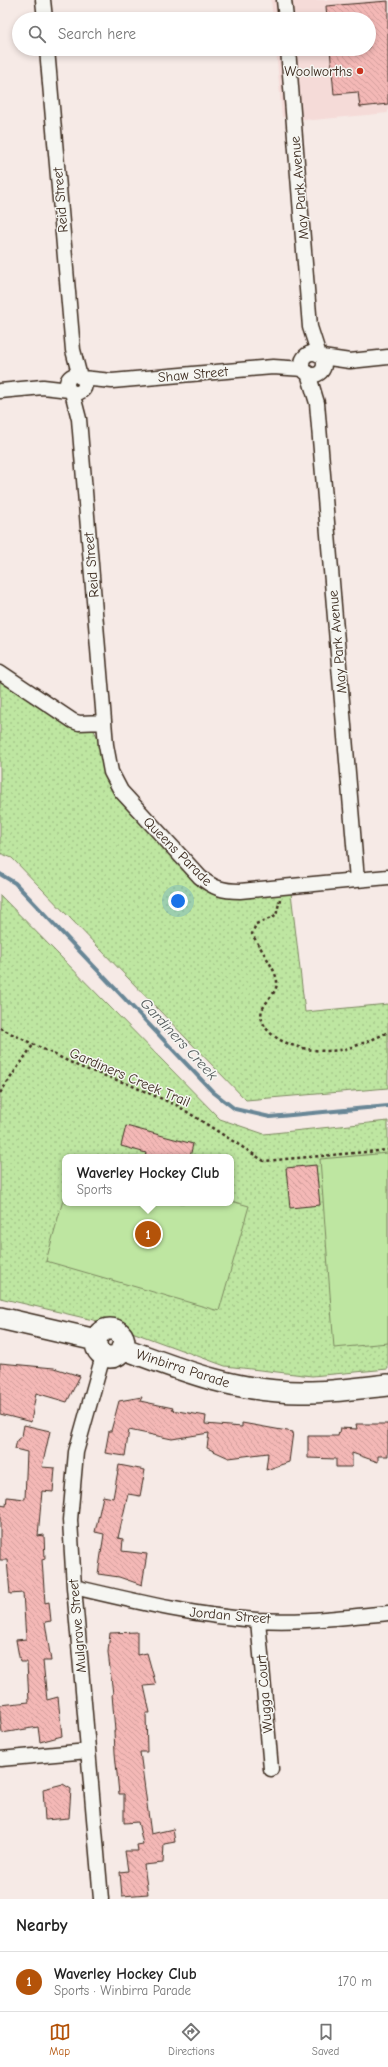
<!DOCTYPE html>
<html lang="en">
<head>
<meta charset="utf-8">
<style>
  body { margin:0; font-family:"Comic Neue",sans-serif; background:#f6f6f6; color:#222 }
  .you { position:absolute; left:178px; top:901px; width:14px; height:14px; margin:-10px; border:3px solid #fff; border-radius:50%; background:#1a73e8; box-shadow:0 0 0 6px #1a73e833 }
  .badge { display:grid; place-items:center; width:26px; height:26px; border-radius:50%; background:#b45309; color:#fff; font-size:13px; font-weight:700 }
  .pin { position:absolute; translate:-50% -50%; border:2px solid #fff; box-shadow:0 1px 4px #0006 }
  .popup { position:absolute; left:62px; top:1154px; width:172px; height:52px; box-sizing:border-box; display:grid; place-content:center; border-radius:8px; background:#fff; filter:drop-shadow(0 1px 3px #0005); font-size:13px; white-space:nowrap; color:#767676 }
  .popup b { font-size:15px; color:#222 }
  .popup::after { content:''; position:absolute; left:50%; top:100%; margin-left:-8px; border:8px solid transparent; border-top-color:#fff }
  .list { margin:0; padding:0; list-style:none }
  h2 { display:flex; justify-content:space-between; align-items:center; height:52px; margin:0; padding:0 16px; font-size:17px }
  h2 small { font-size:13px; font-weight:400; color:#767676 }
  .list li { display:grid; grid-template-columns:26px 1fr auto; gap:12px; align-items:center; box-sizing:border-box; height:60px; padding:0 16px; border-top:1px solid #e0e0e0 }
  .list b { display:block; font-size:15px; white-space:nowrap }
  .list p { margin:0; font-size:13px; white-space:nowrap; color:#767676 }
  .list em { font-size:13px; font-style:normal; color:#767676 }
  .icon { flex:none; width:22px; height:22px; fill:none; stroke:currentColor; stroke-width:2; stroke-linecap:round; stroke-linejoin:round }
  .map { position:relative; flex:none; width:388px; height:1899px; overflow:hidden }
  .search { position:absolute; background:#fff; box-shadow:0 2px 6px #0003; left:12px; right:12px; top:12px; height:44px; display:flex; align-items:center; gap:10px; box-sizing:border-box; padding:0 14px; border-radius:22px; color:#767676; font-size:15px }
  .sheet { height:112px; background:#fff }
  nav { display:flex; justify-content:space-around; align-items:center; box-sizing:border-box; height:56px; border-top:1px solid #e0e0e0; background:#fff; font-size:11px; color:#767676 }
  nav a { display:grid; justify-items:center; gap:2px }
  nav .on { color:#b45309 }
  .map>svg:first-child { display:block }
</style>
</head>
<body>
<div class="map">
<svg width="388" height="1899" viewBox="0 0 388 1899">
  <defs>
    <pattern id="grass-dots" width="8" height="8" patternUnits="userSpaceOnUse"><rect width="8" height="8" fill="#bee6a1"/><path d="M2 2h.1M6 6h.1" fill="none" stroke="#a4c58a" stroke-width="1.8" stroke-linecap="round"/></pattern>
    <pattern id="building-back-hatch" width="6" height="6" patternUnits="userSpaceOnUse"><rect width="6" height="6" fill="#f4b8b6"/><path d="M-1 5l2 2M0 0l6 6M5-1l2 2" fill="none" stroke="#d29e9c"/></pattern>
  </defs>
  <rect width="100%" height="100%" fill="#f6eae6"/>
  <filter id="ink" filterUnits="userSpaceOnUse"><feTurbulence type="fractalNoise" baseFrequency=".025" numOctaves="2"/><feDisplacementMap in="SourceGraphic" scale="8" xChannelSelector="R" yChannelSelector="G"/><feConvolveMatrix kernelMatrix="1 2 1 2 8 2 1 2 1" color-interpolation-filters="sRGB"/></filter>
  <g filter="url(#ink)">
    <path fill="#f5dbd8" d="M271,0h117v113l-75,7 -31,-3 -6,-68h93v-30h-96z"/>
    <path fill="url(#grass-dots)" stroke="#7c8860" fill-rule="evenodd" d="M0,679l93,50 5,9 6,34 14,27 88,92c25,13 58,4 85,2l14,119 83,-8v84l-142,12 -234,-242 -12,-5z
      M0,895l220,224 44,15 124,-13v248l-76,7 -87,-10 -115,-42 -110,-26zM65,1157h166v46h-166z"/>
    <path fill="#bee6a1" stroke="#7c8860" d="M388,1153v190l-54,5 -14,-189z
      M65,1193v10h166v-2l18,5 -30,105 -173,-50z"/>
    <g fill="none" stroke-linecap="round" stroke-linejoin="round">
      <path stroke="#688696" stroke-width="4" d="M0,874l15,9 198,209 22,17 35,8 118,-11"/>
    </g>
    <path fill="url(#building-back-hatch)" stroke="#3b2a1e" d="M388,1v103l-28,3 -2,-15 -24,2 -4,-45h39v-30h-42l-1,-13z
      M126,1126l67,18 -3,13h-45l1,-4 -25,-7z
      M316,1165l4,40 -30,3 -4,-40z
      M0,1363l54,5 26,8 -13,26 -31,-9 -5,29 -31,-8z
      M142,1397l-2,4 33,7 -1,2 34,6 -1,8 37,3v-4l51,9 -4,30 -23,8 2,-17 -39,5 -22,-10 2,-15 -37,6 -43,-9 -4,26 -20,-3 4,-22h2l8,-30z
      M356,1424h32v32h-10v6l-26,-9v14h-16v-8l-28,-1v-22h30l2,-8 17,1z
      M24,1425l26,6 -8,36 13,1 -2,24 -11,-1 -4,45 6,-1 1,24 -3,1 3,43 4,-1 2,19 -6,1 6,39h-8l4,39 11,-3 4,39 -22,6 -2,-15 -36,6 -2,-18v-10l29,-3 -2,-40h-7l-4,-22 10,-1 -3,-46 -13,1 -3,-34h-7v-55l6,1 1,-9 18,2 2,-47 -12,-3 2,-9 5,-4z
      M119,1465l26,5 -5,26 -12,-2 -10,44 5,1 -1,12 25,3 -5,31 -23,-8 -21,-3 6,-40 -9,-2 8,-36 10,2z
      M137,1632v23l10,-2 9,32 -12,1 6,27h-4l1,39h-7l11,82 22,-5 2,13 -11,2 -1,19 -19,2 4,29 -26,2 -2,-24 8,-1 -3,-20h13l-1,-6 6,-1 -5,-22 -14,1v-29h-5l-4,-41 -1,-22h1l-3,-37h1l-5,-42 2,-19z
      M63,1784l8,5 -2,29 -24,2 -2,-31z"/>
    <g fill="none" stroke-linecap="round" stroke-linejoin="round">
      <g stroke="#3b2a1e" stroke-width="17">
        <path id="street" d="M43,0l2,19
          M284,0l2,19
          M47,49l26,301 7,27
          M288,49l22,278 9,28
          M302 364a11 11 0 1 1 22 0a11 11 0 1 1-22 0Z
          M322,357l28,4 38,-4
          M308,373l9,30 40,477
          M67 384a9 9 0 1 1 18 0a9 9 0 1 1-18 0Z
          M82,378l30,3 161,-14 31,2
          M0,391l43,-4 26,3
          M72,392l7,27 27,326 5,27 10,19 79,86c13,11 23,14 40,14l148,-14
          M0,672l73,49 6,2 25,-1
          M74,1587c60,14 121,29 183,33 43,3 88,-3 131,-7
          M258,1620l13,149
          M0,1759l88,-8
          M101,1899l-27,-312 -4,-67 6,-68 27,-96"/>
      </g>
      <g stroke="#3b2a1e" stroke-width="24">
        <path id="secondary" d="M0,1318l96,22
          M96 1343a14 14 0 1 1 28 0a14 14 0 1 1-28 0Z
          M122,1348c59,22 114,44 178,44 29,1 59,-4 88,-7"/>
      </g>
      <path stroke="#3b2a1e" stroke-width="2.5" stroke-dasharray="3 3" stroke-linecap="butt" d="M280,899l-4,17 -20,8 -4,10c6,11 25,37 25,48 0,15 -20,23 -15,38 8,27 60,35 83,29 15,-4 29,-10 43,-17
        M0,1028l80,39 48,17 50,22 86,55 124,-11
        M0,1093l33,-48"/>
      <use href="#street" stroke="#f6f6f2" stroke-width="14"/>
      <use href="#secondary" stroke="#f6f6f2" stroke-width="21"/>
    </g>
  </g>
  <circle fill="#c8321e" stroke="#f6f6f2" stroke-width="1.5" cx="360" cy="71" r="4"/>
  <g text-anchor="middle" stroke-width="3" stroke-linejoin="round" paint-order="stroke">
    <g font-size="14" fill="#3b2a1e" stroke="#f6f6f2" text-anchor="end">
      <text x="352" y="76">Woolworths</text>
    </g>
    <g font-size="14" fill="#3b2a1e" stroke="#f6f6f2">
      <text transform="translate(299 188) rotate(-95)" y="5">May Park Avenue</text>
      <text transform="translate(60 200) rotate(-95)" y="5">Reid Street</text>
      <text transform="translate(193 374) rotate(-5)" y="5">Shaw Street</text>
      <text transform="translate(91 565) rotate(-95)" y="5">Reid Street</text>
      <text transform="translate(337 642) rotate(-95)" y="5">May Park Avenue</text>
      <text transform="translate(178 851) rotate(45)" y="5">Queens Parade</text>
      <text transform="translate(130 1077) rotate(23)" y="5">Gardiners Creek Trail</text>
      <text transform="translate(183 1368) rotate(18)" y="5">Winbirra Parade</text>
      <text transform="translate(230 1615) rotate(5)" y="5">Jordan Street</text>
      <text transform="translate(77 1626) rotate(-95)" y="5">Mulgrave Street</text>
      <text transform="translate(264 1694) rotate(-95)" y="5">Wugga Court</text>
    </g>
    <g font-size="15" font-style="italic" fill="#52585a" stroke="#f6f6f2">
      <text transform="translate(179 1039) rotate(47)" y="5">Gardiners Creek</text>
    </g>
  </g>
</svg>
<div class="you"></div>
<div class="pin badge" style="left:148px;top:1234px">1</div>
<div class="popup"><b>Waverley Hockey Club</b>Sports</div>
<div class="search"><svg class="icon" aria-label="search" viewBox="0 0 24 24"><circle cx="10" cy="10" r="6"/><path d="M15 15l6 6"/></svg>Search here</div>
</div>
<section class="sheet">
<h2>Nearby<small></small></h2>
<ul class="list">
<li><span class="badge">1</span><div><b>Waverley Hockey Club</b><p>Sports · Winbirra Parade</p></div><em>170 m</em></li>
</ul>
</section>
<nav>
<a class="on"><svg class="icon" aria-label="map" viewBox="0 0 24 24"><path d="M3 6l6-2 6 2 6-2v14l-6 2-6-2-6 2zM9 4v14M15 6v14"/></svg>Map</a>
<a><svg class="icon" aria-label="directions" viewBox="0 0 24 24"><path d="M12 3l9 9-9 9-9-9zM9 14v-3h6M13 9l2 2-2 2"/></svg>Directions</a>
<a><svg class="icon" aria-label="saved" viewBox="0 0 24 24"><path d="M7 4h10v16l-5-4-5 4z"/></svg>Saved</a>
</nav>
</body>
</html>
